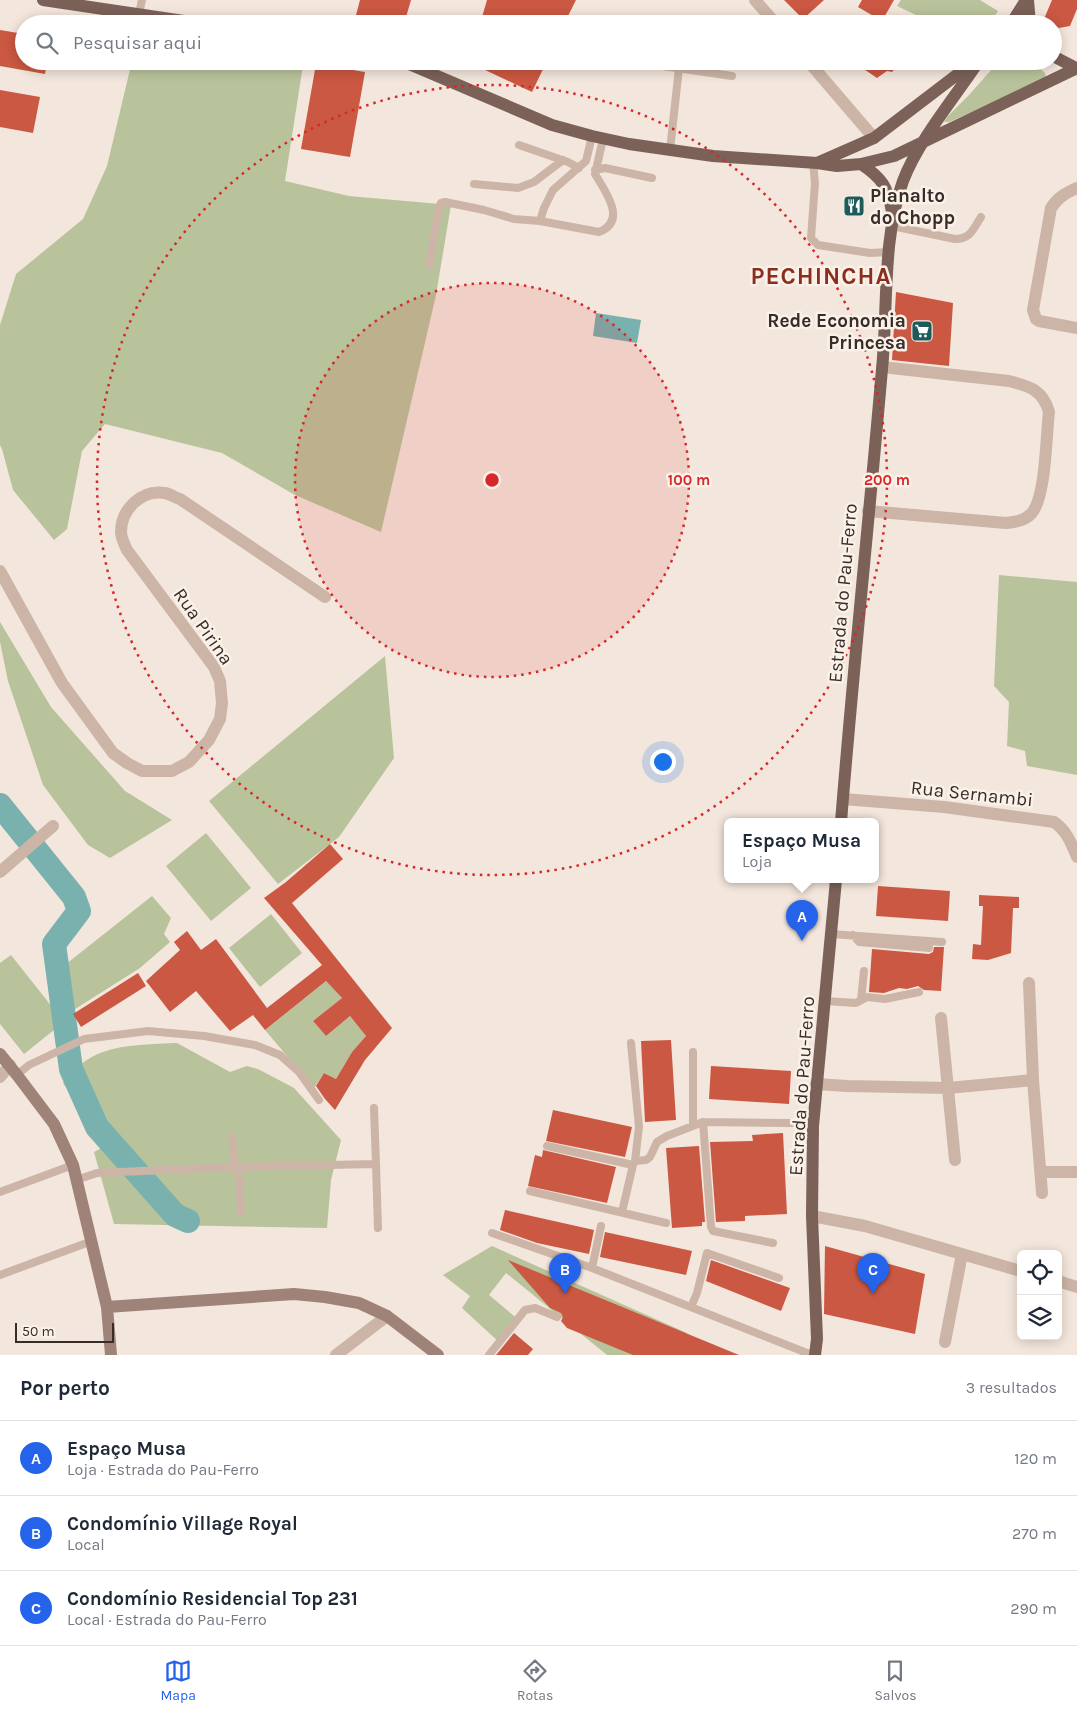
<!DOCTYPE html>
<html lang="pt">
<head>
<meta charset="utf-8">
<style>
  body { margin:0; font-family:Karla,sans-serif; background:#f2f2f3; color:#1f2937 }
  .controls { position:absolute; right:15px; bottom:15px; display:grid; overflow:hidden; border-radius:8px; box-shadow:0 2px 12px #0003 }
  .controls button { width:45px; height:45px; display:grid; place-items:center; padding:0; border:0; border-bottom:1px solid #e0e1e3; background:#fff; color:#1f2937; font:25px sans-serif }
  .scale { position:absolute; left:15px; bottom:12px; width:99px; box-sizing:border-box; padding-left:5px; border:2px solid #382c28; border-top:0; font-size:14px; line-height:18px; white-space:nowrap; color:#382c28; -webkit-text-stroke:4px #faf1e9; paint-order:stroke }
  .you { position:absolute; left:662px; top:761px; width:18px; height:18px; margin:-12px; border:4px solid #fff; border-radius:50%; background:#1a73e8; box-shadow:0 0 0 8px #1a73e833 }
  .badge { display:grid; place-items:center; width:32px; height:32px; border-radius:50%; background:#2563eb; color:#fff; font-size:16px; font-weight:700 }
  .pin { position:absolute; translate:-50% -41px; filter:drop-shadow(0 1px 2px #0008) }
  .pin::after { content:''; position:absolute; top:26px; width:18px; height:15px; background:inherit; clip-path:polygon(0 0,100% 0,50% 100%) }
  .popup { position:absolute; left:724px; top:818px; width:155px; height:65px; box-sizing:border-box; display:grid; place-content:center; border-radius:8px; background:#fff; filter:drop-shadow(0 1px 4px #0005); font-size:16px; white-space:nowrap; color:#747a83 }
  .popup b { font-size:19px; color:#1f2937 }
  .popup::after { content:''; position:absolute; left:50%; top:100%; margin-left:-10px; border:10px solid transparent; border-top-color:#fff }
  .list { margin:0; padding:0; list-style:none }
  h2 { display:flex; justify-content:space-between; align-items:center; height:65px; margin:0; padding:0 20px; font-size:21px }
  h2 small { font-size:16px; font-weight:400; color:#747a83 }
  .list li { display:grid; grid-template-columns:32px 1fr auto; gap:15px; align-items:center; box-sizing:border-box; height:75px; padding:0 20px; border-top:1px solid #e0e1e3 }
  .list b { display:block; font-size:19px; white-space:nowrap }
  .list p { margin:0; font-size:16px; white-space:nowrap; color:#747a83 }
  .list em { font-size:16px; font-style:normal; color:#747a83 }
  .icon { flex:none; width:28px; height:28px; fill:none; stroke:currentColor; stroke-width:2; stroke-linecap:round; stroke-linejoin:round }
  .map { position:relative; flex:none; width:1077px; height:1355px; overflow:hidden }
  .search { position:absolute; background:#fff; box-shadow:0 2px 12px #0003; left:15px; right:15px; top:15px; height:55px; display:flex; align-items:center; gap:12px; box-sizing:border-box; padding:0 18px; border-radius:28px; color:#747a83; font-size:19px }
  .sheet { height:290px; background:#fff }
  nav { display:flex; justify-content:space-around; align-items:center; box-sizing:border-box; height:70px; border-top:1px solid #e0e1e3; background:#fff; font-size:14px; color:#747a83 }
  nav a { display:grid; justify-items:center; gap:2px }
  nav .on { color:#2563eb }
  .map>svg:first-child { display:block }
</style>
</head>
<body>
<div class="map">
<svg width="1077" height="1355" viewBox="0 0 1077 1355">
  <rect width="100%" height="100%" fill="#f3e6dc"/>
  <path fill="#b9c39b" d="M901,0h79l18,11 -9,13h-54l-38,-18z
    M132,61h149l22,4 -18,116 64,15 102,9 -15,90 -55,237 -86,-37 -73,-42 -117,-29 -23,27 -15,78 -13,11 -41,-50 -11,-41 -2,-4v-120l16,-51 67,-55 24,-53z
    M999,61h32l14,12 1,4 -1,3 -96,42h-5l4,-6 21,-21z
    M999,575l78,7v193l-50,-9 -2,-15 -18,-5 2,-44 -15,-16z
    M0,622l51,85 74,84 47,29 -62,38 -22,-13 -45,-60 -35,-104 -8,-39z
    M385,656l9,102 -55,79 -61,47 -69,-83z
    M206,833l45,55 -40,33 -45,-55z
    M152,896l19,22 -7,16 6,8 -30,26 -68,43 -11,-43z
    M271,914l31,39 -42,34 -31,-39z
    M11,955l53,67 -40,32 -24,-30v-61z
    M326,981l16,17 -29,23 13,15 24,-20 16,20 -14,16 -16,27 -12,-6 -10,15 -49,-58z
    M177,1043l53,29 17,-6 11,3 36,19 47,52 -10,40 -4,48 -213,-4 -20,-72 11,-6 -42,-63c10,-13 24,-26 40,-31 23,-8 50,-8 74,-9z
    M492,1246l195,87 -13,22h-67l-101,-82 -17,22 31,26 -20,22 -38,-35 8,-12 -27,-21z"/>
  <path fill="#79b1af" d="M596,313l45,7 -4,23 -44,-7z"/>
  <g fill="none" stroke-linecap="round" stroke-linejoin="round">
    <path stroke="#79b1af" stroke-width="24" d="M0,805l74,92 5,14 -25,33 17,125 26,58 78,88 13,6"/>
  </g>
  <path fill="#cb5842" d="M360,0h51l-7,24h-16l-32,-9z
    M487,0h89l-12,24h-84z
    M784,0h40l-21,19z
    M862,0h32l-12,21 -24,-14z
    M1052,0h25v9l-7,17 -11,2 -15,-9z
    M0,30l24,4v27h23l-2,13 -45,-8z
    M466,61h81l-15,31z
    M852,61h49l-9,11 -5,-1 -10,7z
    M316,64l49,8 -15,85 -49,-8z
    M0,90l40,7 -7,36 -33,-6z
    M896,292l57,11 -4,63 -57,-6z
    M330,844l13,15 -51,44 100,125 -27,32 -30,50 -10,-11 -9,-13 8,-13 12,6 16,-27 14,-16 -16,-20 -24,20 -13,-15 29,-23 -16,-17 -61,49 -12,-15 -23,16 -34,-40 -26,21 -24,-31 34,-31 -6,-8 13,-11 14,19 15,-11 51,69 55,-43 -58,-67 22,-16z
    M878,886l72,5 -2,30 -72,-5z
    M979,895l40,2v11h-6l-2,45 -23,7 -16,-1 1,-15 8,1 2,-39h-4z
    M934,947h10l-3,44 -17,-1 -6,-4 -11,3 -8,-1 -15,5 -15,-1 3,-43 57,5 4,-2z
    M138,973l8,13 -65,41 -8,-13z
    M671,1040l5,80 -31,2 -4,-81z
    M711,1066l80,5 -2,33 -80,-5z
    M553,1110l79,17 -7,30 -79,-16z
    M783,1133l4,81 -42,2v5l-29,1 -6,-80 43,-1 -1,-6z
    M699,1146l6,76h-3v4l-30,2 -6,-80z
    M543,1150l73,17 -9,36 -79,-17 7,-31 7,2z
    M505,1210l89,20 -5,24 -52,-11 -37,-13z
    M605,1232l87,19 -6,24 -86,-18z
    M825,1246l100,28 -10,60 -91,-20z
    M508,1260l231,95h-106l-66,-27 -6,-7 2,-4 -2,-4 -11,-5z
    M711,1260l79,28 -9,23 -75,-30z
    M514,1333l19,16 -5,6h-32z"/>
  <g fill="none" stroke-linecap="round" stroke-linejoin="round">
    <path stroke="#ccb5a7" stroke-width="8" d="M139,14l3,-14
      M628,61l104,15
      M519,145l49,17 11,6
      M670,150l9,-82
      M813,163l2,20 -4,55 7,7 52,8 19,-1
      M595,170l10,-2 47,10
      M474,184l44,4 16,-6 29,-22
      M540,221l4,-13 9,-18 33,-29 6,-25
      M892,226l63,13c16,0 18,-10 26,-22
      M429,266l10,-59 2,-4 4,-1 39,8 30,9 26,2 59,11c29,-11 6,-41 -4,-58l8,-35
      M831,934l111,8
      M853,935l6,7 70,6
      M861,1000l3,-29
      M825,1001l31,2 11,-6 18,2 34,-7
      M631,1043l8,84 -4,34
      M17,1075l12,-10 55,-26 64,-8 56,5 51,9 25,10 19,17 20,28
      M703,1122l8,105 2,4 60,12
      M693,1126v-74
      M232,1136l3,31
      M547,1146l86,19
      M376,1164l2,64
      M238,1167l3,45
      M76,1180l21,-7 138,-6 141,-3 -2,-56
      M530,1191l136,32
      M0,1192l73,-27
      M622,1212l11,-47 2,-4 11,-1 4,-3 7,-15 10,-6 36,-14 90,1 20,3
      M492,1233l100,35 220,87
      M592,1268l9,-42
      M0,1275l92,-34
      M691,1307l6,-14 10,-40 72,25
      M489,1355l36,-45 10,-2 22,9"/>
    <path stroke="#ccb5a7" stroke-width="12" d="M755,0l21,24
      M808,61l66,77
      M1077,188c-11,5 -19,9 -26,20l-18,102 3,9 3,2 38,7
      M868,511l138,12c9,-1 18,-2 25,-9 15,-15 15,-79 18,-102 -6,-22 -20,-26 -40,-31l-127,-14
      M0,571l62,112 51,70 14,10 15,8h30l17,-9 20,-22 11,-21 2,-16 -2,-22 -6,-14 -87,-117c-2,-5 -6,-12 -6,-18 0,-23 21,-43 44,-39 5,1 11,5 15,6l145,98
      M843,799l101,8 110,15c13,9 17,21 23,35
      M0,872l53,-46
      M1029,983l4,97 9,113
      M941,1018l14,142
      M0,1077l10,-12
      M816,1084l31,2 101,2 85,-8
      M1041,1172h36
      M812,1216l53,10 156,45
      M1058,1281l19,6
      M945,1342l17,-88
      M336,1355l51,-39"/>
    <path stroke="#a08378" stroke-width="12" d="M0,1054l17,21 37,49 19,41 34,142 4,48
      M107,1307l187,-13 31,3 34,6 28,13 51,39"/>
    <path stroke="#7b6158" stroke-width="12" d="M43,0l161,24
      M1028,0l2,24
      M1011,24l15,-24
      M1053,56l23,12
      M402,61l150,64 40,11 37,8 84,12 104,7 20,3 24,-2 33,-8 183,-88
      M817,163l57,-25 101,-77
      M861,164c21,14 27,23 31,48
      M841,822c12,-151 28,-302 41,-453 6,-60 0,-131 21,-188 15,-40 52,-84 76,-120
      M815,1355l2,-16 -5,-123 1,-90 23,-246"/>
  </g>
  <circle cx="492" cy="480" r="197" fill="#d62828" fill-opacity=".12"/>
  <g fill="none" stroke="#d62828" stroke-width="2.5" stroke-dasharray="2.5 5">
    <circle cx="492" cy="480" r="197"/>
    <circle cx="492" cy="480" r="395"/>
  </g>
  <defs>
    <g id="restaurant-square" transform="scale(1.125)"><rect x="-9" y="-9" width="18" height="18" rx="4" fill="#1c5b5a" stroke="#faf1e9"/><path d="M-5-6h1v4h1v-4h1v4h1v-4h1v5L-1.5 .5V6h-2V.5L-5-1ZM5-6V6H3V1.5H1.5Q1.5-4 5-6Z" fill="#fff"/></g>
    <g id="supermarket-square" transform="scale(1.125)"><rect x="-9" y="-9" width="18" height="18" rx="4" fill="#1c5b5a" stroke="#faf1e9"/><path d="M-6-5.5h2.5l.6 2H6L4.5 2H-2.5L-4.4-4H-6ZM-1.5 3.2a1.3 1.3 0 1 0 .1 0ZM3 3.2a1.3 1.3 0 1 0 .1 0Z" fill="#fff"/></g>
  </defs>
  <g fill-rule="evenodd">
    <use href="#restaurant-square" x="854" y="206"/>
    <use href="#supermarket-square" x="922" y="331"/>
  </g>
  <g text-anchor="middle" stroke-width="5" stroke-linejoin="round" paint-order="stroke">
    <g font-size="19" font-weight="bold" fill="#382c28" stroke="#faf1e9" text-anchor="start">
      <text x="870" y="202">Planalto<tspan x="870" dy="22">do Chopp</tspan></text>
      <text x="906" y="327" text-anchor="end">Rede Economia<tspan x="906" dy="22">Princesa</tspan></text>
    </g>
    <g font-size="19" fill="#382c28" stroke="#faf1e9">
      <text transform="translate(842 593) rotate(-85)" y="7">Estrada do Pau-Ferro</text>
      <text transform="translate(204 626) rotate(55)" y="7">Rua Pirina</text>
      <text transform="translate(972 793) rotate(6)" y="7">Rua Sernambi</text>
      <text transform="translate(801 1086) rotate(-86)" y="7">Estrada do Pau-Ferro</text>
    </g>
    <g font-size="24" font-weight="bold" letter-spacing="1" fill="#8a2e1d" stroke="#faf1e9">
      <text x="821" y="284">PECHINCHA</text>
    </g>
  </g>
  <circle cx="492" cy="480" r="8" fill="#d62828" stroke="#faf1e9" stroke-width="2.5"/>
  <g font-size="15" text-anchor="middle" font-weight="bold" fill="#d62828" stroke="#faf1e9" stroke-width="5" stroke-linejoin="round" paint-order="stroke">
    <text x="689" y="485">100 m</text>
    <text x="887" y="485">200 m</text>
  </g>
</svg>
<div class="controls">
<button><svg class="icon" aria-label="locate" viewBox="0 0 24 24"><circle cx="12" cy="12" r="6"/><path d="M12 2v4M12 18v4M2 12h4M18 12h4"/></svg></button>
<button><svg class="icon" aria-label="layers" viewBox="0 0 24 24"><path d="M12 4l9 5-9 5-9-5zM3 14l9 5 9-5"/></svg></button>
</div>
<div class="scale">50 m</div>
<div class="you"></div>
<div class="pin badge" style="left:802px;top:941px">A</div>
<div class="popup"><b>Espaço Musa</b>Loja</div>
<div class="pin badge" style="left:565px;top:1294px">B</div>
<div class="pin badge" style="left:873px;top:1294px">C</div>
<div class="search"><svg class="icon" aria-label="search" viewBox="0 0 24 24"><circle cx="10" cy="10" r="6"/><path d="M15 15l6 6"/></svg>Pesquisar aqui</div>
</div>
<section class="sheet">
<h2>Por perto<small>3 resultados</small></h2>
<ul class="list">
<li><span class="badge">A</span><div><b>Espaço Musa</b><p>Loja · Estrada do Pau-Ferro</p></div><em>120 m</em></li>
<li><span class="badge">B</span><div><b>Condomínio Village Royal</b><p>Local</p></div><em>270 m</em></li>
<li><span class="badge">C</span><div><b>Condomínio Residencial Top 231</b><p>Local · Estrada do Pau-Ferro</p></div><em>290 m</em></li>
</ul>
</section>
<nav>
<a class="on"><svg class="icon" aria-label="map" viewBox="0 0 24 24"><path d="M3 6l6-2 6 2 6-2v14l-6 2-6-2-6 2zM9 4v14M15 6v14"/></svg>Mapa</a>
<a><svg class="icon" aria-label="directions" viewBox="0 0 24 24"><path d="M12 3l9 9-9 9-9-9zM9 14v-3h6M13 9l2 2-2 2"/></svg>Rotas</a>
<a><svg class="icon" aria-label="saved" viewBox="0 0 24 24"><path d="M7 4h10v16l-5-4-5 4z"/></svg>Salvos</a>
</nav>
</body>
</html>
